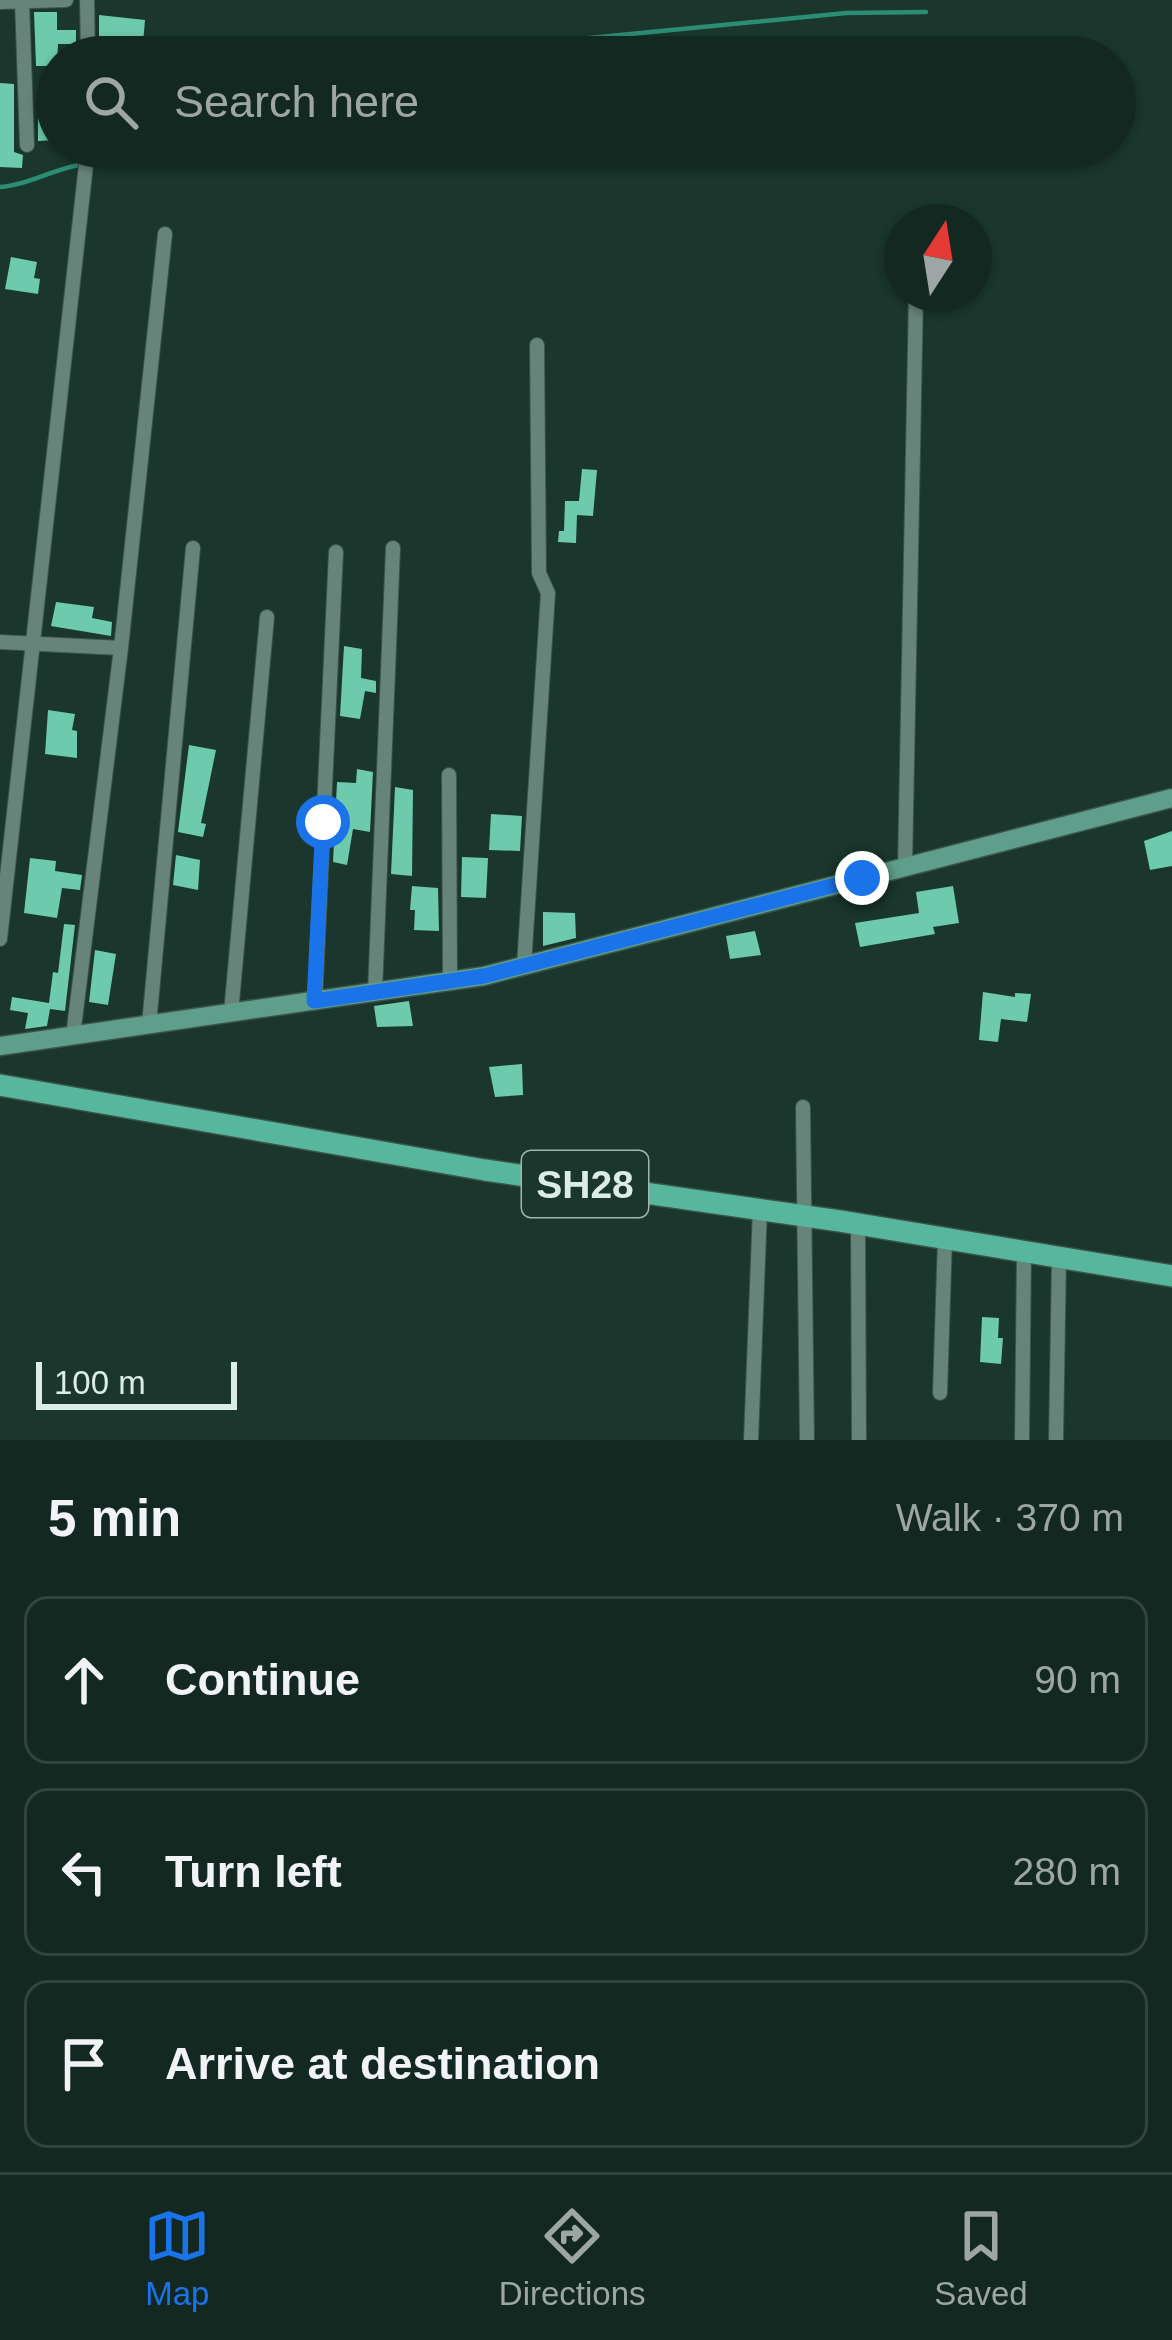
<!DOCTYPE html>
<html lang="en">
<head>
<meta charset="utf-8">
<style>
  body { margin:0; font-family:Helvetica,sans-serif; background:#1d302a; color:#f1f3f6 }
  .compass { position:absolute; left:884px; top:204px; width:108px; height:108px; border-radius:50%; background:#142822; box-shadow:0 3px 9px #0004; rotate:12deg }
  .scale { position:absolute; left:36px; bottom:30px; width:201px; box-sizing:border-box; padding-left:12px; border:6px solid #dcece6; border-top:0; font-size:33px; line-height:42px; white-space:nowrap; color:#dcece6; -webkit-text-stroke:9px #1a362d; paint-order:stroke }
  .stop { position:absolute; width:36px; height:36px; margin:-27px; border:9px solid #1a73e8; border-radius:50%; background:#fff }
  .stop.end { background:#1a73e8; border-color:#fff; box-shadow:0 3px 12px #0008 }
  .list { margin:0; padding:0; list-style:none }
  h2 { display:flex; justify-content:space-between; align-items:center; height:156px; margin:0; padding:0 48px; font-size:51px }
  h2 small { font-size:39px; font-weight:400; color:#9da6a5 }
  .list li { display:grid; grid-template-columns:78px 1fr auto; gap:36px; align-items:center; box-sizing:border-box; height:168px; margin:0 24px 24px; padding:0 24px; border:3px solid #334440; border-radius:24px }
  .list b { display:block; font-size:45px; white-space:nowrap }
  .list em { font-size:39px; font-style:normal; color:#9da6a5 }
  .icon { flex:none; width:66px; height:66px; fill:none; stroke:currentColor; stroke-width:2; stroke-linecap:round; stroke-linejoin:round }
  .map { position:relative; flex:none; width:1172px; height:1440px; overflow:hidden }
  .search { position:absolute; background:#142822; box-shadow:0 3px 9px #0004; left:36px; right:36px; top:36px; height:132px; display:flex; align-items:center; gap:30px; box-sizing:border-box; padding:0 42px; border-radius:66px; color:#9da6a5; font-size:45px }
  .sheet { height:732px; background:#142822 }
  nav { display:flex; justify-content:space-around; align-items:center; box-sizing:border-box; height:168px; border-top:3px solid #334440; background:#142822; font-size:33px; color:#9da6a5 }
  nav a { display:grid; justify-items:center; gap:6px }
  nav .on { color:#1a73e8 }
  .map>svg:first-child { display:block }
</style>
</head>
<body>
<div class="map">
<svg width="1172" height="1440" viewBox="0 0 1172 1440">
  <rect width="100%" height="100%" fill="#1a362d"/>
  <g fill="none" stroke-linecap="round" stroke-linejoin="round">
    <path stroke="#2b8d73" stroke-width="4.5" d="M469,57l69,-14 308,-30 80,-1
      M92,163l135,-4 35,-12
      M0,187c28,-2 53,-18 80,-22"/>
  </g>
  <path fill="#6dcaad" d="M34,12h23v18h19v14h-18l-1,22h-21z
    M99,15l46,5 -2,24 -23,-2 -1,15h-20z
    M0,83l14,1v68l9,3 -1,13 -22,-1z
    M38,85l19,1v54l-19,1z
    M11,257l26,5 -3,16 6,1 -2,15 -33,-5z
    M582,469l15,1 -4,46 -16,-1 -1,28 -18,-1 1,-11h5l1,-30h14z
    M56,602l38,5 -2,11 20,4 -1,14 -60,-10z
    M344,646l18,3 -1,29 15,3v12l-11,-2 -5,28 -20,-3z
    M48,710l27,4 -3,16 5,1v27l-32,-4z
    M189,745l27,5 -15,73 5,1 -3,13 -25,-5z
    M357,769l16,3 -3,60 -17,-3 -6,36 -14,-3 4,-80 19,1z
    M395,787l18,3 -1,86 -21,-2z
    M491,814l31,2 -2,35 -31,-1z
    M1172,831v35l-22,4 -6,-29z
    M176,855l24,5 -2,30 -25,-5z
    M462,857l26,1 -2,40 -25,-1z
    M30,858l26,3 -1,10 27,4 -2,15 -18,-2 -5,30 -33,-5z
    M412,886l26,2 1,43 -25,-1 1,-20h-5z
    M953,886l6,37 -26,4 2,7 -75,13 -5,-24 64,-10 -3,-21z
    M543,912l32,1 1,25 -33,8z
    M64,924l11,1 -10,86 -15,-2 -3,17 -22,3 3,-16 -18,-3 2,-13 37,6 4,-31 5,1z
    M755,931l6,24 -31,4 -4,-23z
    M95,950l21,4 -8,51 -19,-3z
    M983,992l32,5v-4l16,1 -4,28 -26,-3 -3,23 -19,-2z
    M409,1001l4,25 -36,1 -3,-21z
    M522,1064l1,31 -28,2 -6,-30z
    M982,1317l17,1 -1,20h5l-2,26 -21,-2z"/>
  <g fill="none" stroke-linecap="round" stroke-linejoin="round">
    <g stroke="#3b534b" stroke-width="16">
      <path id="street" d="M22,0l5,145
        M87,0l1,57
        M0,2l66,-2
        M0,642l121,6
        M449,775l1,206
        M905,867l11,-573
        M0,939l88,-792
        M524,966l24,-373 -9,-20 -2,-228
        M375,992l18,-444
        M315,1001l21,-449
        M231,1013l36,-396
        M149,1025l44,-477
        M73,1036l48,-388 44,-414
        M803,1107l4,333
        M858,1224l1,216
        M940,1393l5,-155
        M751,1440l9,-231
        M1022,1440l2,-189
        M1056,1440l3,-183"/>
    </g>
    <g stroke="#3b534b" stroke-width="21">
      <path id="secondary" d="M0,1046l484,-70 688,-178"/>
    </g>
    <g stroke="#3b534b" stroke-width="24">
      <path id="primary" d="M0,1085l485,85 355,51 332,55"/>
    </g>
    <use href="#street" stroke="#67847a" stroke-width="14"/>
    <use href="#secondary" stroke="#5f9e8b" stroke-width="18"/>
    <use href="#primary" stroke="#57b79c" stroke-width="21"/>
  </g>
  <g fill="none" stroke-linecap="round" stroke-linejoin="round">
    <path stroke="#1a73e8" stroke-width="15" d="M323,822l-9,179 170,-25 378,-98"/>
  </g>
  <g text-anchor="middle" stroke-width="12" stroke-linejoin="round" paint-order="stroke">
    <rect fill="#1a362d" stroke="#a2b5ae" stroke-width="3" x="522" y="1151" width="126" height="66" rx="9"/>
    <g font-size="39" font-weight="bold" fill="#dcece6">
      <text x="585" y="1198">SH28</text>
    </g>
  </g>
</svg>
<svg class="compass" viewBox="-18 -18 36 36"><path d="M0-13l5 13h-10z" fill="#e53935"/><path d="M0 13l5-13h-10z" fill="#9da6a5"/></svg>
<div class="scale">100 m</div>
<div class="stop" style="left:323px;top:822px"></div>
<div class="stop end" style="left:862px;top:878px"></div>
<div class="search"><svg class="icon" aria-label="search" viewBox="0 0 24 24"><circle cx="10" cy="10" r="6"/><path d="M15 15l6 6"/></svg>Search here</div>
</div>
<section class="sheet">
<h2>5 min<small>Walk · 370 m</small></h2>
<ul class="list">
<li><svg class="icon" aria-label="ahead" viewBox="0 0 24 24"><path d="M12 20V5M6 11l6-6 6 6"/></svg><div><b>Continue</b></div><em>90 m</em></li>
<li><svg class="icon" aria-label="left" viewBox="0 0 24 24"><path d="M17 20v-9H6M10 6l-5 5 5 5"/></svg><div><b>Turn left</b></div><em>280 m</em></li>
<li><svg class="icon" aria-label="arrive" viewBox="0 0 24 24"><path d="M6 21V4h12l-3 4 3 4H6"/></svg><div><b>Arrive at destination</b></div></li>
</ul>
</section>
<nav>
<a class="on"><svg class="icon" aria-label="map" viewBox="0 0 24 24"><path d="M3 6l6-2 6 2 6-2v14l-6 2-6-2-6 2zM9 4v14M15 6v14"/></svg>Map</a>
<a><svg class="icon" aria-label="directions" viewBox="0 0 24 24"><path d="M12 3l9 9-9 9-9-9zM9 14v-3h6M13 9l2 2-2 2"/></svg>Directions</a>
<a><svg class="icon" aria-label="saved" viewBox="0 0 24 24"><path d="M7 4h10v16l-5-4-5 4z"/></svg>Saved</a>
</nav>
</body>
</html>
